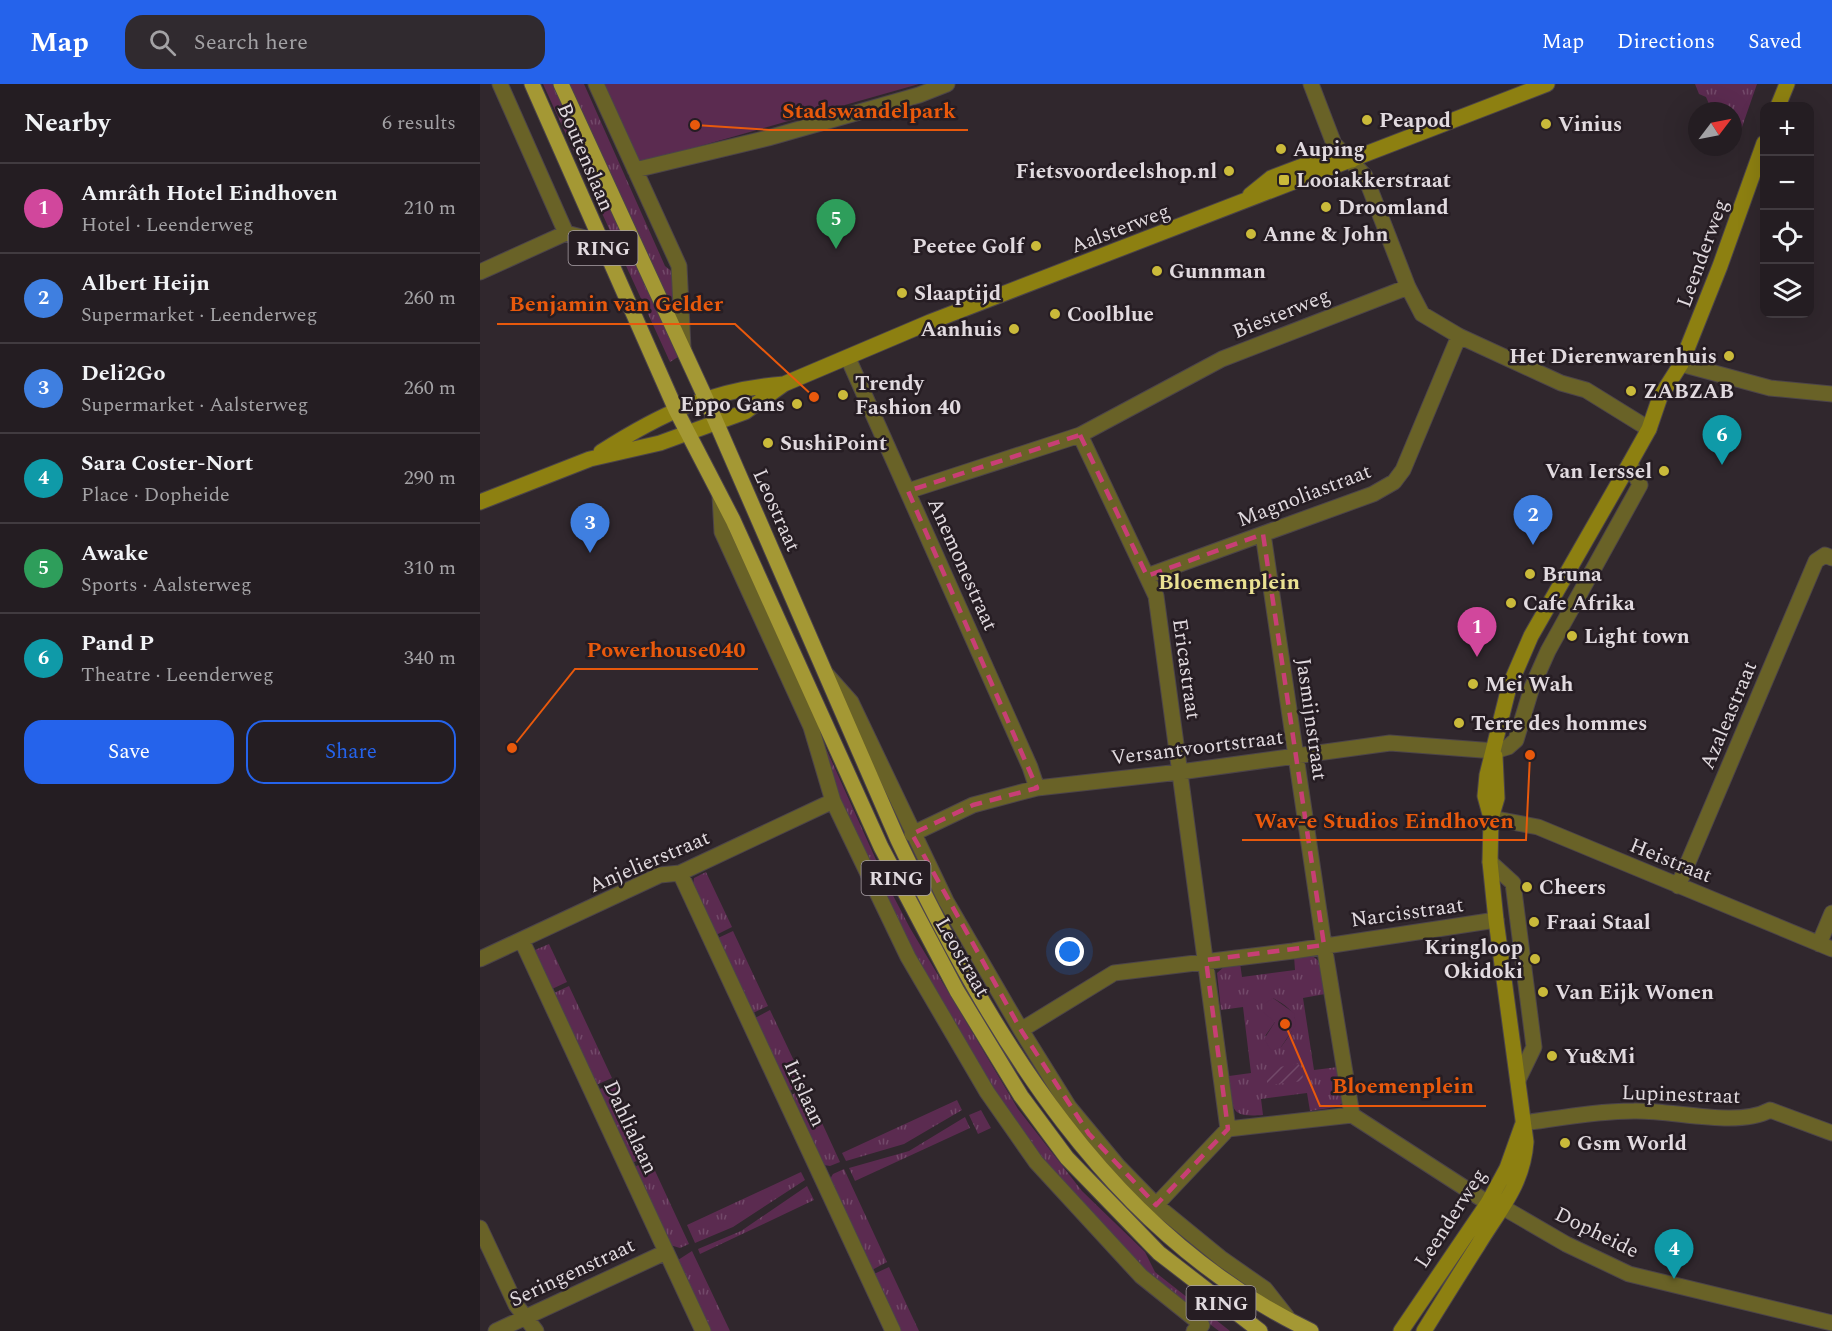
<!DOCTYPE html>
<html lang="en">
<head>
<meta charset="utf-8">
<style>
  body { margin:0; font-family:Spectral,serif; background:#302a2f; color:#f1f3f6 }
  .controls { position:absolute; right:18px; top:18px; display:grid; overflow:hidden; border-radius:12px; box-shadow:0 6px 24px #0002 }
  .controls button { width:54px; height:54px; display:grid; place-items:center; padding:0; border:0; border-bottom:2px solid #413b40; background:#241d22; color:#f1f3f6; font:30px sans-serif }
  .compass { position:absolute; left:1208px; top:18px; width:54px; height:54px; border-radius:50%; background:#241d22; box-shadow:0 6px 24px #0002; rotate:58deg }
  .you { position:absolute; left:590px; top:868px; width:21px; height:21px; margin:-15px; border:4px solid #fff; border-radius:50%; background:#1a73e8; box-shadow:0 0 0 9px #1a73e833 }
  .badge { display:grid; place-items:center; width:39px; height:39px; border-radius:50%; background:#2563eb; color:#fff; font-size:20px; font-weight:700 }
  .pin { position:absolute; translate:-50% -50px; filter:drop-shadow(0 2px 3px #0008) }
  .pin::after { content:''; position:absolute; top:32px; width:21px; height:18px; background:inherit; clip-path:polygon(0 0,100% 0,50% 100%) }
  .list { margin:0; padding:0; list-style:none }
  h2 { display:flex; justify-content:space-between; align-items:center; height:78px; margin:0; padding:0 24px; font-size:26px }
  h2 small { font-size:20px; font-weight:400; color:#a3a2a5 }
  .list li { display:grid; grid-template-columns:39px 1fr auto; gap:18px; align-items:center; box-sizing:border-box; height:90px; padding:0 24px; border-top:2px solid #413b40 }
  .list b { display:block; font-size:22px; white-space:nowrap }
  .list p { margin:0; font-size:20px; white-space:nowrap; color:#a3a2a5 }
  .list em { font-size:20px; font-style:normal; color:#a3a2a5 }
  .actions { display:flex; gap:12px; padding:18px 24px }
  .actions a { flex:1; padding:14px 0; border:2px solid #2563eb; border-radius:18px; text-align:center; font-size:21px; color:#2563eb }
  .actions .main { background:#2563eb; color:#fff }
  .icon { flex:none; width:33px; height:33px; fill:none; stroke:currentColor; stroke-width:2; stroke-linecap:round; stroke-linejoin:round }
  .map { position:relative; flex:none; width:1352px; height:1247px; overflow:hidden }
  header { display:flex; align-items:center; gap:36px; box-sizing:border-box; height:84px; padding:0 30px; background:#2563eb; color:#fff }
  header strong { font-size:28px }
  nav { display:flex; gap:33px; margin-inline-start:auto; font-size:21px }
  .search { width:420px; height:54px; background:#302a2f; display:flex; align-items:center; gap:15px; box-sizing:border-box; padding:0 21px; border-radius:18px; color:#a3a2a5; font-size:22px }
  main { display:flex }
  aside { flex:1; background:#241d22 }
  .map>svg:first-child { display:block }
</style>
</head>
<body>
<header>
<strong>Map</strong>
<div class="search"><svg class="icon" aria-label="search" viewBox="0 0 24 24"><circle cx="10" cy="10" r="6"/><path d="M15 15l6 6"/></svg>Search here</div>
<nav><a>Map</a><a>Directions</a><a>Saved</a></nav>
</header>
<main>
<aside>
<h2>Nearby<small>6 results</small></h2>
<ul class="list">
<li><span class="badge" style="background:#d1479c">1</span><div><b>Amrâth Hotel Eindhoven</b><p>Hotel · Leenderweg</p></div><em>210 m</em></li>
<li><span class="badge" style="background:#3f7fe0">2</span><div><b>Albert Heijn</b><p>Supermarket · Leenderweg</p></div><em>260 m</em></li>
<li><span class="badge" style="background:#3f7fe0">3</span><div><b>Deli2Go</b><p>Supermarket · Aalsterweg</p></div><em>260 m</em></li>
<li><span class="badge" style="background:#0f9aa8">4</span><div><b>Sara Coster-Nort</b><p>Place · Dopheide</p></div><em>290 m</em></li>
<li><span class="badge" style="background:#2e9e5b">5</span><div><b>Awake</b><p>Sports · Aalsterweg</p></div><em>310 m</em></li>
<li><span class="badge" style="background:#0f9aa8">6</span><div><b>Pand P</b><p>Theatre · Leenderweg</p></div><em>340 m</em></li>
</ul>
<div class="actions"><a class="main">Save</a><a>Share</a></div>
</aside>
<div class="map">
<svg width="1352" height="1247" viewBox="0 0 1352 1247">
  <defs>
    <pattern id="grass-tufts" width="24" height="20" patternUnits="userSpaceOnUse" patternTransform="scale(1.5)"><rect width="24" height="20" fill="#5b2b50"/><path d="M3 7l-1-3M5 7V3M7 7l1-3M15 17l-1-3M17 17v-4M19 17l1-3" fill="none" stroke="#724969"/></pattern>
    <pattern id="garden-furrows" width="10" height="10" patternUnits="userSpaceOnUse" patternTransform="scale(1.5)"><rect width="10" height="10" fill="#5b2b50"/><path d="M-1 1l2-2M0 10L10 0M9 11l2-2" fill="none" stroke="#724969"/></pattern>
  </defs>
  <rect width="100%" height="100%" fill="#30272d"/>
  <path fill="url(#grass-tufts)" fill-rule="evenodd" d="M63,0h10l125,273 -8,5z
    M89,0h15l81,182 9,7 1,34h-4z
    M1215,0h62l-22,63 -2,-36h-21l-6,-14 -7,-3z
    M340,651l66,147 24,46 108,181 64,82 63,61 10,20 75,59h-11l-64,-48 -93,-97 -45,-57 -94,-155 -84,-174z
    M226,788l26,55 -16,8 -23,-50 1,-7z
    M253,847l35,75 -15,7 -35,-75z
    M69,860l18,38 -15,7 -17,-36v-3z
    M830,870l10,8 5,32 -22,4 11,72 24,-3 5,36 -7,4 -26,4 -3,-18 -46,6 2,16c-37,3 -29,-8 -34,-39l22,-3 -8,-66 -22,3 -4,-37 9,-8 14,-2 2,14 53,-7 -1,-14zM793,914c29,16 26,25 8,49l-16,-11 10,-14z
    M89,902l43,92 -16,7 -42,-92z
    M290,926l35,74 -16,7 -34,-73z
    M134,998l34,74 -16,7 -34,-73z
    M326,1004l34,74 -10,4 -6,-1 -33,-70z
    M477,1016l5,10 -58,34 -58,17 -4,-8z
    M501,1026l10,18 -13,6 -9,-19z
    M485,1033l5,11 -115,53 -6,-13 60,-17z
    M170,1076l39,84 -9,4 -10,-3 -36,-78z
    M364,1085l43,93 -15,8 -42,-91 3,-5z
    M321,1088l4,8 -72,47 -38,16 -8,-18z
    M327,1102l7,14 -114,54 -2,-5 43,-18z
    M212,1167l38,80h-20l-32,-71z
    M409,1183l30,64h-19l-26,-57z"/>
  <path fill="#5b2b50" d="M119,0h320l-286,81z
    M793,914l21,15 2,12 -15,22 -10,3 -7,-11 11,-17 -12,-10v-7z"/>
  <path fill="url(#garden-furrows)" d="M818,980l4,4 1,13 -36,4v-16z"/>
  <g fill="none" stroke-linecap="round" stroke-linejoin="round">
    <g stroke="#4c4449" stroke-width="17">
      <path id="minor" d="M20,0l66,149
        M116,0l83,182 4,82
        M831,0l23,60 31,32 43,111 14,27 37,22 102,47 25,7 63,39
        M155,86l133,-32 151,-43 28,-11
        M0,188l86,-39 34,9
        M368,274l182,409 7,21
        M1201,280l89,24 62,6
        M600,351l76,161 72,533 124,-14 -28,-170 -61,-411
        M428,407l172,-56 142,-76 186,-72
        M240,412l2,36 89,195 22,74 75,156 79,135 49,70 105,114 61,49 -8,6
        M667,492l226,-82 21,-12 9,-12 56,-134
        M347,591l24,27 95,199 75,129 48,77 49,59 38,39 66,54 43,30 22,28
        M1011,734l47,9 294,122
        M432,750l61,-29 64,-17 143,-16 210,-29 105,8 13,-4 8,-7 16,-53 16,-36 92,-166 -10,-22
        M1010,778l23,21 21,164 -16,33
        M200,789l213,458
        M1198,802l138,-325 9,-6 7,3
        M42,857l181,390
        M1339,860l13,-31
        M0,875l180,-84 20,-2 153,-72
        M541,946l93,-57 179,-22 203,-31
        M872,1031l136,88 16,5 62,36 63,30 203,49
        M1043,1039c37,-5 74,-12 111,-12 40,-1 103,17 136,-1l62,23
        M676,1121l72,-76
        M0,1144l36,77 20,26
        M16,1247l170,-79"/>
    </g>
    <g stroke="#4c4449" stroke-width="17">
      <path id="secondary" d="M1298,22l9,-22
        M770,111l21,-17 63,-24 18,6
        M121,368c59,-38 112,-63 183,-68
        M0,418l110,-43 70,-16 85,-31 39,-28 146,-62 617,-238
        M1012,731l5,-17 -2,-42
        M921,1247l87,-128 19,-35 15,-42
        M944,1247c18,-29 36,-58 54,-86 21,-35 45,-60 48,-103l-30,-222 -6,-58 1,-44 -6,-22 2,-21 22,-88 22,-51 99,-173 19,-34 11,-32 21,-33 39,-98 44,-123"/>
    </g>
    <g stroke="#4c4449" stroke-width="17">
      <path id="primary" d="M52,0l144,326 57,110 148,327 76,144 64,105 46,62 92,95 101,78
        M81,0l145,315 192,441c93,195 211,395 413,491"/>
    </g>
    <use href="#minor" stroke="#696227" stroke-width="15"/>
    <use href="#secondary" stroke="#8d8011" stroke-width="15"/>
    <use href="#primary" stroke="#a49834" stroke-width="15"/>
  </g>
  <path fill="none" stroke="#c83f75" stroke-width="4.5" stroke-dasharray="12 8" stroke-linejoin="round" d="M600,351l67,141 116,-42 61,411 -118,15 22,169 -72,76 -67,-71 -68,-104 -109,-196 61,-29 64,-17 -129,-297z"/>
  <g fill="#caba3a" stroke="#261d23" stroke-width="2">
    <circle cx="887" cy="36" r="6"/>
    <circle cx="1066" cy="40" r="6"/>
    <circle cx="801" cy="65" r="6"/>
    <circle cx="749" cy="87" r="6"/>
    <rect x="798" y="90" width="12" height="12" rx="3"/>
    <circle cx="846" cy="123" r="6"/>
    <circle cx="771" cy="150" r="6"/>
    <circle cx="556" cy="162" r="6"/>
    <circle cx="677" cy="187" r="6"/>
    <circle cx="422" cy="209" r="6"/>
    <circle cx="575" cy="230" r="6"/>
    <circle cx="534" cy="245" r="6"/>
    <circle cx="1249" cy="272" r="6"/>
    <circle cx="1151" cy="307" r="6"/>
    <circle cx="363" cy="311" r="6"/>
    <circle cx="317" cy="320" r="6"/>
    <circle cx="288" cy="359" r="6"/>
    <circle cx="1184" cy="387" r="6"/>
    <circle cx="1050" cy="490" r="6"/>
    <circle cx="1031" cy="519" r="6"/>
    <circle cx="1092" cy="552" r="6"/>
    <circle cx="993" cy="600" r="6"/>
    <circle cx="979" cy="639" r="6"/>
    <circle cx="1047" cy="803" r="6"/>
    <circle cx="1054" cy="838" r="6"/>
    <circle cx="1055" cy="875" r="6"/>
    <circle cx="1063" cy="908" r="6"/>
    <circle cx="1072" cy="972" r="6"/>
    <circle cx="1085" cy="1059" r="6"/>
  </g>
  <g text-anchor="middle" stroke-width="5" stroke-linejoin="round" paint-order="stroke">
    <g fill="#261d23" stroke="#a9a1a7" stroke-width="1.5">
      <rect x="88.5" y="147" width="69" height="34" rx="4.5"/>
      <rect x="381.5" y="777" width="69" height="34" rx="4.5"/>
      <rect x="706.5" y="1202" width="69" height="34" rx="4.5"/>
    </g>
    <g font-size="20" font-weight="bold" fill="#e1dadf">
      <text x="123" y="171">RING</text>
      <text x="416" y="801">RING</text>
      <text x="741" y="1226">RING</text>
    </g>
    <g font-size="21" font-weight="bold" fill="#e1dadf" stroke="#261d23" text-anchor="start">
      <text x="899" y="43">Peapod</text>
      <text x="1078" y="47">Vinius</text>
      <text x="813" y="72">Auping</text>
      <text x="737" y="94" text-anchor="end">Fietsvoordeelshop.nl</text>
      <text x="816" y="103">Looiakkerstraat</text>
      <text x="858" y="130">Droomland</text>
      <text x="783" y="157">Anne &amp; John</text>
      <text x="544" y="169" text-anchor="end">Peetee Golf</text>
      <text x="689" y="194">Gunnman</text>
      <text x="434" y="216">Slaaptijd</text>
      <text x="587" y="237">Coolblue</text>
      <text x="522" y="252" text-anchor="end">Aanhuis</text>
      <text x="1237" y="279" text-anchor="end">Het Dierenwarenhuis</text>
      <text x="375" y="306">Trendy<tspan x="375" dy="24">Fashion 40</tspan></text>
      <text x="1163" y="314">ZABZAB</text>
      <text x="305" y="327" text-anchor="end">Eppo Gans</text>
      <text x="300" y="366">SushiPoint</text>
      <text x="1172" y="394" text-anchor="end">Van Ierssel</text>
      <text x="1062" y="497">Bruna</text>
      <text x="1043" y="526">Cafe Afrika</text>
      <text x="1104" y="559">Light town</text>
      <text x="1005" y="607">Mei Wah</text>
      <text x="991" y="646">Terre des hommes</text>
      <text x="1059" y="810">Cheers</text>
      <text x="1066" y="845">Fraai Staal</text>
      <text x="1043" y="870" text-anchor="end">Kringloop<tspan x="1043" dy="24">Okidoki</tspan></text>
      <text x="1075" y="915">Van Eijk Wonen</text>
      <text x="1084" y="979">Yu&amp;Mi</text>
      <text x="1097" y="1066">Gsm World</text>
    </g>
    <g font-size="21" fill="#e1dadf" stroke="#261d23">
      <text transform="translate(106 73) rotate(67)" y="7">Boutenslaan</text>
      <text transform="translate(640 144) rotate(-21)" y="7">Aalsterweg</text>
      <text transform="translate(1222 169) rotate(-70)" y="7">Leenderweg</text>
      <text transform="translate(801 229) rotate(-22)" y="7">Biesterweg</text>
      <text transform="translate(824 411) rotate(-21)" y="7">Magnoliastraat</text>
      <text transform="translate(297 426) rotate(66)" y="7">Leostraat</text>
      <text transform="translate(483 480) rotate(66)" y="7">Anemonestraat</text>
      <text transform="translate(707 585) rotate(82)" y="7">Ericastraat</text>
      <text transform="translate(1248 631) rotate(-67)" y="7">Azaleastraat</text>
      <text transform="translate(832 635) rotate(82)" y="7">Jasmijnstraat</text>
      <text transform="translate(717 663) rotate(-7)" y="7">Versantvoortstraat</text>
      <text transform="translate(1191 776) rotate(22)" y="7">Heistraat</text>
      <text transform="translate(169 777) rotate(-23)" y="7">Anjelierstraat</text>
      <text transform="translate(927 828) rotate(-8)" y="7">Narcisstraat</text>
      <text transform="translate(483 873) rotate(60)" y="7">Leostraat</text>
      <text transform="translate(325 1009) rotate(65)" y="7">Irislaan</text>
      <text transform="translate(1201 1010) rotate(2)" y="7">Lupinestraat</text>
      <text transform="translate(151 1043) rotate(65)" y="7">Dahlialaan</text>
      <text transform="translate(970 1134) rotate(-57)" y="7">Leenderweg</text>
      <text transform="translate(1117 1148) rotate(26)" y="7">Dopheide</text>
      <text transform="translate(92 1188) rotate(-25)" y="7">Seringenstraat</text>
    </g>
    <g font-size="22" font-weight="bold" fill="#eae192" stroke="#261d23">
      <text x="749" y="505">Bloemenplein</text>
    </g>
  </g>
  <path fill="none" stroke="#e8590c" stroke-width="2" d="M215 41L290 46H488M334 313L255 240H17M32 664L95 585H278M1050 671L1046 756H762M805 940L840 1022H1006"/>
  <g fill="#e8590c" stroke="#261d23" stroke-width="2">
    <circle cx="215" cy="41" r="6"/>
    <circle cx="334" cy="313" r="6"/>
    <circle cx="32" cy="664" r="6"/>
    <circle cx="1050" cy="671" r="6"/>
    <circle cx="805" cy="940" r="6"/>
  </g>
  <g font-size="22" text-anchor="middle" font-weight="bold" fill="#e8590c" stroke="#261d23" stroke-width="5" stroke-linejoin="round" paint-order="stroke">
    <text x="389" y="34">Stadswandelpark</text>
    <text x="136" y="227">Benjamin van Gelder</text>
    <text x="186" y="573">Powerhouse040</text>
    <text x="904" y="744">Wav-e Studios Eindhoven</text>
    <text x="923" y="1009">Bloemenplein</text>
  </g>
</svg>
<div class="controls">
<button>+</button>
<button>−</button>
<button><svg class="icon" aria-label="locate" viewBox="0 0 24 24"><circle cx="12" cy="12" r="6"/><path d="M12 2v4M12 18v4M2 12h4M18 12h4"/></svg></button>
<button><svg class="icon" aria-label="layers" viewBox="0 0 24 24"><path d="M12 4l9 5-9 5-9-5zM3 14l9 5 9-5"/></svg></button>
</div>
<svg class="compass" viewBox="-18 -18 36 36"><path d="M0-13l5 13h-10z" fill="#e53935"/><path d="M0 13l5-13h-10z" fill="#a3a2a5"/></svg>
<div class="you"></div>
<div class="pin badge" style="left:997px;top:573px;background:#d1479c">1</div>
<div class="pin badge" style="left:1053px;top:461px;background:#3f7fe0">2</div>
<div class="pin badge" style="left:110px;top:469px;background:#3f7fe0">3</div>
<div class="pin badge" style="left:1194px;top:1195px;background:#0f9aa8">4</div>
<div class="pin badge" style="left:356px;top:165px;background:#2e9e5b">5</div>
<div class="pin badge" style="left:1242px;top:381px;background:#0f9aa8">6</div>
</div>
</main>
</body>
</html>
